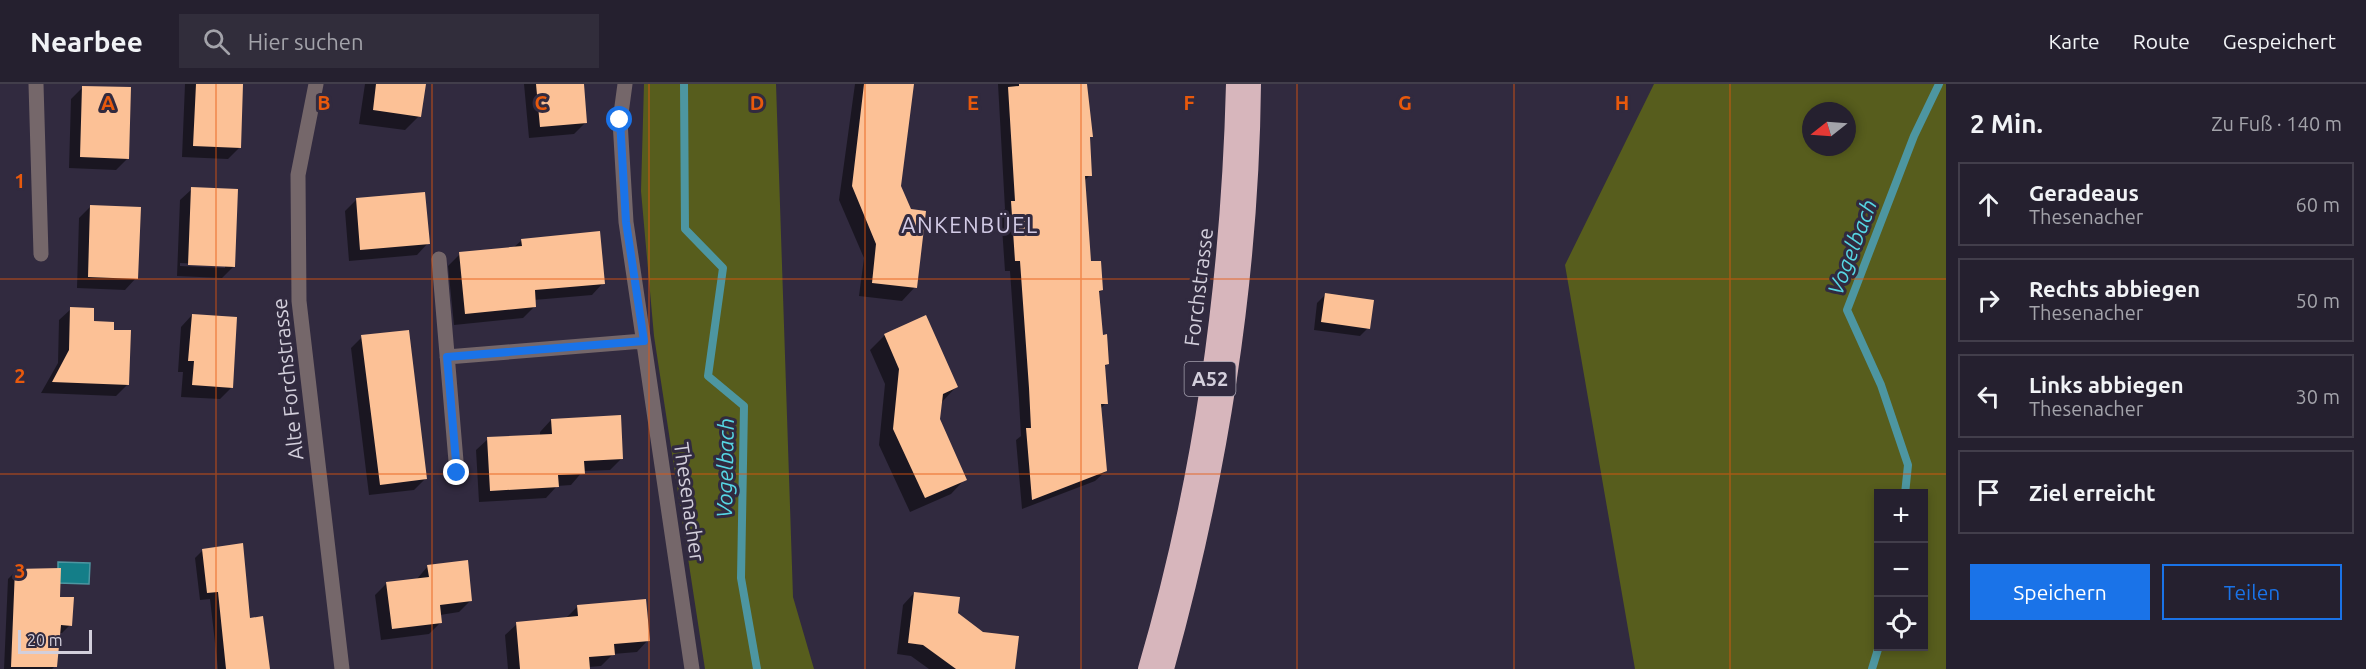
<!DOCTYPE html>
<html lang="de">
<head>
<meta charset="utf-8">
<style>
  body { margin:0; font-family:Ubuntu,sans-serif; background:#312d3b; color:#f1f3f6 }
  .controls { position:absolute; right:18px; bottom:18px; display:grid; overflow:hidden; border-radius:0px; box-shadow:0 3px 9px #0003 }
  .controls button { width:54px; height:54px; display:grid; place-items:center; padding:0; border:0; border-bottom:2px solid #423e4b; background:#25202f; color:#f1f3f6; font:30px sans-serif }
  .compass { position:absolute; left:1802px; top:18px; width:54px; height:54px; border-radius:50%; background:#25202f; box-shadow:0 3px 9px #0003; rotate:253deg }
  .scale { position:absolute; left:18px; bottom:15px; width:74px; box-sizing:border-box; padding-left:6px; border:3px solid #d3cfdc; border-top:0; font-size:16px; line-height:21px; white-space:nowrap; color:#d3cfdc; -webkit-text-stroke:4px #312a3f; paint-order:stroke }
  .stop { position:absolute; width:18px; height:18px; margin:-14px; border:4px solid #1a73e8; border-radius:50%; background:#fff }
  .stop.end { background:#1a73e8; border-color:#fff; box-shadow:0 2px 6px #0008 }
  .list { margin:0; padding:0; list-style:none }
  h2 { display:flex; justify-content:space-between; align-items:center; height:78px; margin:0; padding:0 24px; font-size:26px }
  h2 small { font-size:20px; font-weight:400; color:#a3a3aa }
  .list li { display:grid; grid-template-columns:39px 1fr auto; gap:18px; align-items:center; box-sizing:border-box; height:84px; margin:0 12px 12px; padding:0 12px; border:2px solid #423e4b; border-radius:0px }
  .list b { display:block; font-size:22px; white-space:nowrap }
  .list p { margin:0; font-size:20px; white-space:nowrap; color:#a3a3aa }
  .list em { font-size:20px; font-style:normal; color:#a3a3aa }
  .actions { display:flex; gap:12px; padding:18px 24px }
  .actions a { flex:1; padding:14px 0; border:2px solid #1a73e8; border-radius:0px; text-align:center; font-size:21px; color:#1a73e8 }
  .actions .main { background:#1a73e8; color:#fff }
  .icon { flex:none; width:33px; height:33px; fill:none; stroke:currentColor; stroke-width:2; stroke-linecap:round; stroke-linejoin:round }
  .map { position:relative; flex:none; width:1946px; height:585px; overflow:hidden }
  header { display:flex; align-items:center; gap:36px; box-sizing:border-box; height:84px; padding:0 30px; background:#25202f; border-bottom:2px solid #423e4b }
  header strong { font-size:28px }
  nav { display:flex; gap:33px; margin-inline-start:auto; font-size:21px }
  .search { width:420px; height:54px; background:#312d3b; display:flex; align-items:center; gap:15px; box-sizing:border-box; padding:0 21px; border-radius:0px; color:#a3a3aa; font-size:22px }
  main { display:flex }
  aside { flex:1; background:#25202f }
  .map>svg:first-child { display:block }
</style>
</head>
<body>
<header>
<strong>Nearbee</strong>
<div class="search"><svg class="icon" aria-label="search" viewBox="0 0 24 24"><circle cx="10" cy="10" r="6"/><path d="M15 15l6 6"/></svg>Hier suchen</div>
<nav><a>Karte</a><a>Route</a><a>Gespeichert</a></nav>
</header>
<main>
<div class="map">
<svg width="1946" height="585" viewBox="0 0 1946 585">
  <rect width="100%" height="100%" fill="#312a3f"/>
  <path fill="#575d1d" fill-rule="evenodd" d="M644,0h132l17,513 21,72h-109l-51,-333 -13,-145z
    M1654,0h292v585h-311l-70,-404zM1811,27h36v36h-36zM1878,410h46v152h-46z"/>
  <path fill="#147e88" stroke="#4d96a1" stroke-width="1.5" d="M58,478l32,1 -1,21 -31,-1z"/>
  <path fill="#0007" fill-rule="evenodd" d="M185,0h57l-2,63 -12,12 -46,-2z
    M365,0h59l-5,32 -14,14 -46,-6z
    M524,0h58l4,38 -12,12 -45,4z
    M855,0h57l-12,103 15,100 -13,14 -43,-5 5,-38 -25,-58z
    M998,0h88l5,52 -3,4 2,35 -6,6 6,82 12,27 -4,3 3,43 6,28 -3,3 2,36 -6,6 6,62 -11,10 -73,28 -6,-69 5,-4 -2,-36 -9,-129h-5l-4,-58 4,-4z
    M82,4l46,70 -12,12 -47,-2 2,-69z
    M192,105l42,77 -12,12 -45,-2 3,-76zM180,179l45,2v3l-45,-2z
    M357,115l71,44 -11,12 -68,6 -4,-50z
    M91,122l45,72 -11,12 -48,-2 2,-70z
    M522,156l81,43 -11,12 -58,5 1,6 -12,12 -69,7 -6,-59 12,-12 53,-6z
    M1325,211l43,33 -8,8 -46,-6 3,-27z
    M71,225l21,13 20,9 16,53 -12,12 -75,-3 17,-30 1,-43z
    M192,231l39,73 -11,11 -39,-2 2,-25h-5l3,-45z
    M885,251l71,52 -14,15 -3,17 26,60 -14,15 -41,18 -31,-67 6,-61 -15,-34z
    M362,253l63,142 -11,11 -45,5 -18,-147z
    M551,336l71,38 -12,12 -27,1 -12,14 -14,1 -11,12 -67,4 -3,-52 12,-11 52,-3v-4z
    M203,466l46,70 19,49h-50l-8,-70 -10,1 -5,-42z
    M428,482l43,34 -12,12 -19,3 1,7 -12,12 -48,6 -6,-45 11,-11 30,-4z
    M16,487l42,27 12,27 -8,8h-4l-3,33 -3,3h-48l4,-90z
    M914,509l43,21 57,55h-85l-18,-13 -14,-2 6,-49z
    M577,523l71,33 -11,12 -24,2 -12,12 -12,1v2h-81l-3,-34 12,-11 48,-5z"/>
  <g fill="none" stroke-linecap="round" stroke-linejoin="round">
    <path stroke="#4d96a1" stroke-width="8" d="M684,0l1,145 38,39 -15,108 36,30 -3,172 16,91
      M1905,410l3,-29 -27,-80 -34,-75 67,-174 25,-52
      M1872,585l7,-23"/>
  </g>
  <path fill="#fcc196" d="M196,0h47l-2,64 -48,-2z
    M376,0h50l-5,33 -48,-7z
    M536,0h48l3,39 -47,4z
    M864,0h50l-13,102 10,23 15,2 -9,77 -45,-5 4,-39 -24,-58z
    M1019,0h68l6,53h-3l2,39h-7l6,85h10l2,29 -4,1 4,44 4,-1 2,30 -4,1 3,39h-7l6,67 -75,29 -6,-72h5l-2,-40 -9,-127h-5l-4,-60h4l-7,-114 11,-1z
    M82,2l49,1 -2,72 -49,-2z
    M191,103l47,2 -3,78 -47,-2z
    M425,108l5,52 -70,6 -4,-52z
    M90,121l51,2 -3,72 -50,-2z
    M600,147l5,53 -70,6 1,17 -71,7 -6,-62 63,-6 -1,-7z
    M1325,209l49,7 -4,29 -49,-7z
    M70,223l24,1v13l20,1v8h17l-2,55 -77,-3 17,-32z
    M192,230l45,3 -4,71 -41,-3 2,-24h-6z
    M926,231l32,72 -15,7 -3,25 27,61 -42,18 -32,-69 6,-60 -15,-35z
    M409,246l18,149 -47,6 -19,-150z
    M621,331l2,44 -39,2 1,13 -27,1 1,12 -69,4 -3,-54 65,-3 -1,-15z
    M243,459l7,75 13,-2 7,53h-44l-8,-77 -11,1 -5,-44z
    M468,476l4,41 -32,4 2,18 -50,6 -6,-47 43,-5 -2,-12z
    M61,484l-1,29h14l-2,29 -11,-1 -4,42h-46l4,-98z
    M914,508l46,5 -2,16 25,19 36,4 -4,33h-59l-33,-24 -15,-2z
    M646,515l4,42 -36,3 1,11 -26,2 1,12h-70l-4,-47 62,-6 -1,-11z"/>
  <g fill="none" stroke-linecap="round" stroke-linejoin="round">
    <path stroke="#75676a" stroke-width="15" d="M36,0l5,170
      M316,0l-18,91 1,126 43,368
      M625,0l-5,37 6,101 66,447
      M439,175l18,214
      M447,273l196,-16"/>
    <path stroke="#d7b6bc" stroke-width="18" d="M1147,585c56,-190 83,-387 88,-585
      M1165,585c53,-190 85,-387 87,-585"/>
  </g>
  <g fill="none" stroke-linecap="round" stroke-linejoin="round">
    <path stroke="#1a73e8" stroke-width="8" d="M457,389l-10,-116 197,-16 -18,-119 -6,-102"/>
  </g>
  <path fill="none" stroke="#e8590c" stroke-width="1.5" stroke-opacity="0.55" d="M216,0v585M432,0v585M649,0v585M865,0v585M1081,0v585M1297,0v585M1514,0v585M1730,0v585M0,195h1946M0,390h1946"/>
  <g text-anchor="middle" stroke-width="6" stroke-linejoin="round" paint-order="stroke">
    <rect fill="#312a3f" stroke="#a29ead" stroke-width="1.5" x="1184.5" y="278" width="51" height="34" rx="4.5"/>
    <g font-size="20" font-weight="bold" fill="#d3cfdc">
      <text x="1210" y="302">A52</text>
    </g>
    <g font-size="21" fill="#d3cfdc" stroke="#312a3f">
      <text transform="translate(1199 203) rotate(-83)" y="7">Forchstrasse</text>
      <text transform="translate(288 295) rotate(-96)" y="7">Alte Forchstrasse</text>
      <text transform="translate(689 418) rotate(82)" y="7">Thesenacher</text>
    </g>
    <g font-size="22" letter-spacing="1.5" fill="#d3cbe6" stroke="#312a3f">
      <text x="970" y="149">ANKENBÜEL</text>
    </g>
    <g font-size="22" font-style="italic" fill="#56d6e3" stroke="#312a3f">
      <text transform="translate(1852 163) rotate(-69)" y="8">Vogelbach</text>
      <text transform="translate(725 384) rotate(-89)" y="8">Vogelbach</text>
    </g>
  </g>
  <g font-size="20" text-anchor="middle" font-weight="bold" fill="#e8590c" stroke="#312a3f" stroke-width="6" stroke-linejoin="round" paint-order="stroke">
    <text x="108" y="26">A</text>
    <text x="324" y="26">B</text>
    <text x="541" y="26">C</text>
    <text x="757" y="26">D</text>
    <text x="973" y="26">E</text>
    <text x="1189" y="26">F</text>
    <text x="1405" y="26">G</text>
    <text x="1622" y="26">H</text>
    <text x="20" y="104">1</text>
    <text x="20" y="299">2</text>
    <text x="20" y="494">3</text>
  </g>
</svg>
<div class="controls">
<button>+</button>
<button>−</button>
<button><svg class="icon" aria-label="locate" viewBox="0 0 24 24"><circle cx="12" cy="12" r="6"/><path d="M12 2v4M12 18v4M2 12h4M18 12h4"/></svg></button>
</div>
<svg class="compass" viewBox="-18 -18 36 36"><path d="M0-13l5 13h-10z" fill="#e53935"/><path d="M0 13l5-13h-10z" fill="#a3a3aa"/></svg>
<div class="scale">20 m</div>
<div class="stop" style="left:620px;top:36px"></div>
<div class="stop end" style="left:457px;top:389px"></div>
</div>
<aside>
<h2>2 Min.<small>Zu Fuß · 140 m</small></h2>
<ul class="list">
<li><svg class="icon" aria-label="ahead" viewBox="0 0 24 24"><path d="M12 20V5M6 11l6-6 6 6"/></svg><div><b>Geradeaus</b><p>Thesenacher</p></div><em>60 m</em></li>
<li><svg class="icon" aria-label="right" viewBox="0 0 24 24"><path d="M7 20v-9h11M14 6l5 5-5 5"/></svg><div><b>Rechts abbiegen</b><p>Thesenacher</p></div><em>50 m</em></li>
<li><svg class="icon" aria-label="left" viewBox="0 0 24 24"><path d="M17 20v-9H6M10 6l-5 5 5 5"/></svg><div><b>Links abbiegen</b><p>Thesenacher</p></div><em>30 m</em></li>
<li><svg class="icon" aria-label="arrive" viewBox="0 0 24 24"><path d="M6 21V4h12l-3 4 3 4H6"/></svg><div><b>Ziel erreicht</b></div></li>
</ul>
<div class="actions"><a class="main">Speichern</a><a>Teilen</a></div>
</aside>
</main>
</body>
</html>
